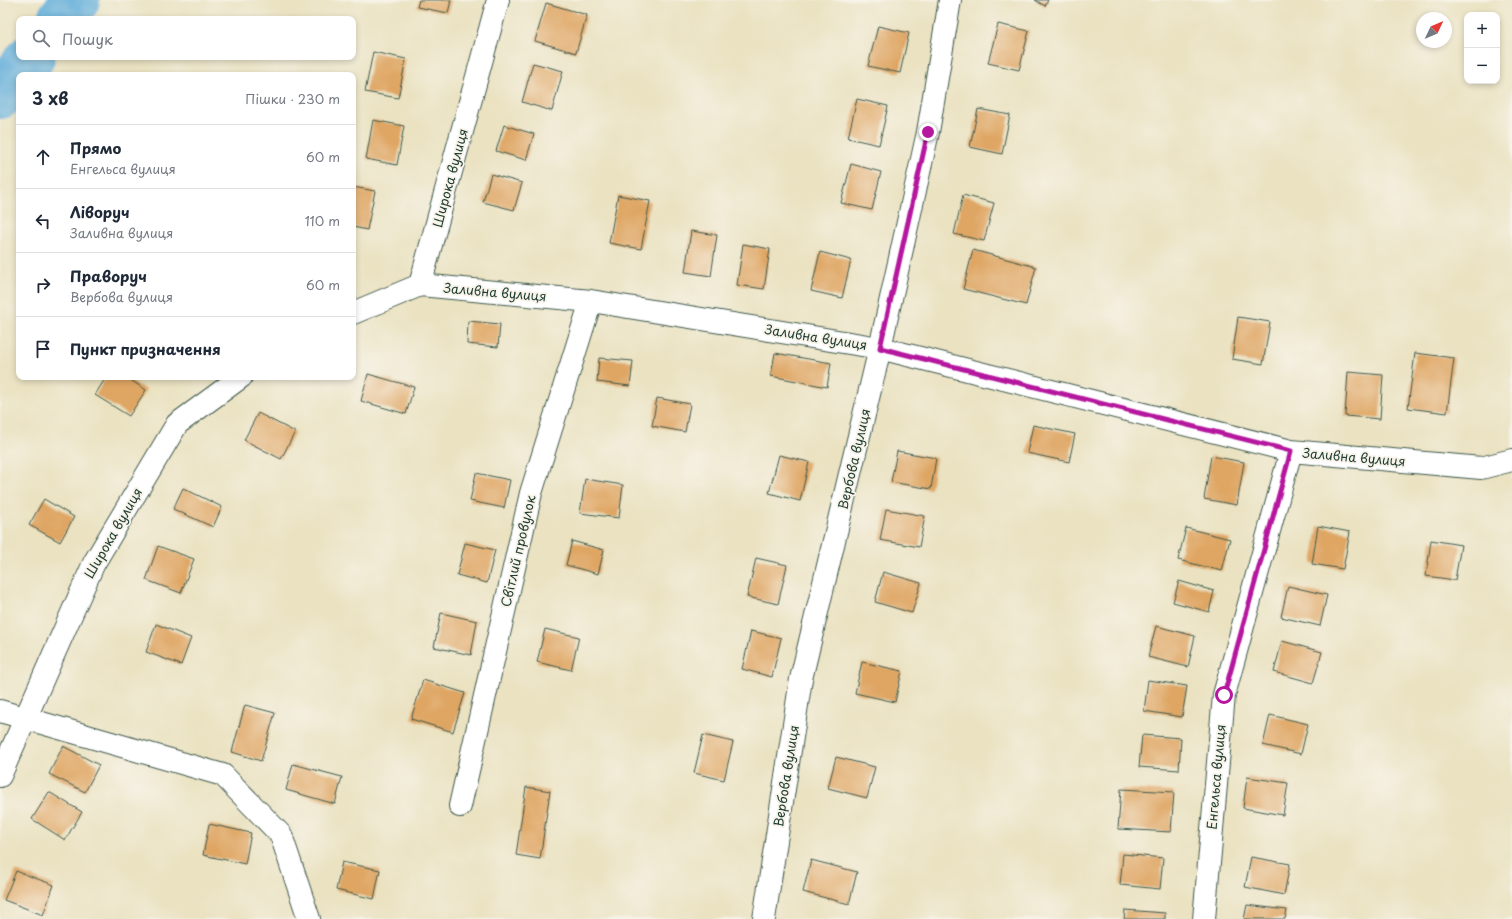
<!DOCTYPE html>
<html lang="uk">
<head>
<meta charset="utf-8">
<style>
  body { margin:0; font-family:"Playpen Sans",sans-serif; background:#f6f6f7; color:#1f2937 }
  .controls { position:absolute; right:12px; top:12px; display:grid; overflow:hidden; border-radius:8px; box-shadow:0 2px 6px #0003 }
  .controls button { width:36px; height:36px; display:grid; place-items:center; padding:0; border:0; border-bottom:1px solid #e0e1e3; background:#fff; color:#1f2937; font:20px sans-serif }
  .compass { position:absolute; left:1416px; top:12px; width:36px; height:36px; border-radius:50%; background:#fff; box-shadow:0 2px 6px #0003; rotate:46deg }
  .stop { position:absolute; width:12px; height:12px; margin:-9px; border:3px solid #b5179e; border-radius:50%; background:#fff }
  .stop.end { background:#b5179e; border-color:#fff; box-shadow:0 1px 4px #0008 }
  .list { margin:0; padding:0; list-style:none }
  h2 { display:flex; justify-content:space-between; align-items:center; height:52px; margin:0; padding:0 16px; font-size:17px }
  h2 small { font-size:13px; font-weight:400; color:#747a83 }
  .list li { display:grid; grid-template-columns:26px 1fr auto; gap:12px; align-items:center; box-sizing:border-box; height:64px; padding:0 16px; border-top:1px solid #e0e1e3 }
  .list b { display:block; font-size:15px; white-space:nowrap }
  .list p { margin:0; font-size:13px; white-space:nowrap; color:#747a83 }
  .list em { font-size:13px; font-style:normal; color:#747a83 }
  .icon { flex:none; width:22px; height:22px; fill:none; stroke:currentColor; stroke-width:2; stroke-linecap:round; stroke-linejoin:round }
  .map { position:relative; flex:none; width:1512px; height:919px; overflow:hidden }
  .search { position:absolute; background:#fff; box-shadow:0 2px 6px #0003; left:16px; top:16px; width:340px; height:44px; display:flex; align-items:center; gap:10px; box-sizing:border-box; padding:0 14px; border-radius:8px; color:#747a83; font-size:15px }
  .panel { position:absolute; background:#fff; box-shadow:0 2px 6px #0003; left:16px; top:72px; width:340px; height:308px; border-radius:8px }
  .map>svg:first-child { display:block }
</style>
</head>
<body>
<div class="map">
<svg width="1512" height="919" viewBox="0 0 1512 919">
  <rect width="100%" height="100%" fill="#f7f3e8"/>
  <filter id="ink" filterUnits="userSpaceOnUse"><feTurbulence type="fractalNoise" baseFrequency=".025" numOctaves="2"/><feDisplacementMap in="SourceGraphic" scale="8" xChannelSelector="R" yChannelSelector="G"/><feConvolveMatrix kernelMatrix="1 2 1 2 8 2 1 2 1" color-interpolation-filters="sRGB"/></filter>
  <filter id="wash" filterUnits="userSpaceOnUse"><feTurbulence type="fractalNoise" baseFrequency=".012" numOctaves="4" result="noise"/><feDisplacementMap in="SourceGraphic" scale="16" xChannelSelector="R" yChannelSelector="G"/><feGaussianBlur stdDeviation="0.9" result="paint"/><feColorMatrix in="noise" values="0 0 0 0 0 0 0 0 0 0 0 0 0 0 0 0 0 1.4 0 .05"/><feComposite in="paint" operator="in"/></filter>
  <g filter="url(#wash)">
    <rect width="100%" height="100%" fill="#eae2c1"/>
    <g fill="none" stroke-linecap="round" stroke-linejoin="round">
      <path stroke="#61adda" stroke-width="48" d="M61,19l15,-19
        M0,95l31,-38"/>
    </g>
    <g id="blocks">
      <path fill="#dfa664" d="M419,0h32l-3,13 -31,-6z
        M1035,0h13l-3,6z
        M546,3l41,12 -11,38 -41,-12z
        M998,24l31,7 -10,39 -31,-7z
        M878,26l31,7 -9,40 -32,-7z
        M373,52l33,7 -8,39 -33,-6z
        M533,63l30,8 -11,40 -30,-9z
        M857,99l31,7 -9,39 -31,-7z
        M978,109l32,6 -8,39 -32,-7z
        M373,120l31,6 -7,39 -31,-6z
        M504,125l30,9 -8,26 -30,-9z
        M851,164l30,8 -9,38 -31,-7z
        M491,174l31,9 -8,27 -31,-8z
        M353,187l22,4 -8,39 -14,-3z
        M618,195l32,6 -9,48 -32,-6z
        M963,195l31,8 -10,38 -30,-7z
        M691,231l26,4 -6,41 -26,-4z
        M743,244l27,5 -6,40 -27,-4z
        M973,250l63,17 -10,38 -63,-16z
        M820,252l31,8 -9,38 -31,-7z
        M1238,317l32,5 -7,42 -31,-5z
        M468,321l32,3 -2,23 -31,-3z
        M775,353l56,10 -4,24 -56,-11z
        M1415,353l39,5 -7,55 -39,-5z
        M599,358l34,3 -3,25 -33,-4z
        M1348,372l35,3 -3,44 -35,-3z
        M368,374l46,13 -8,27 -45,-13z
        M106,377h20l20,13 -17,26 -34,-21z
        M657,398l33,6 -5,28 -33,-6z
        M258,413l37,19 -14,27 -37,-19z
        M1033,425l42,9 -6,28 -42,-9z
        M897,451l39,7 -5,31 -40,-7z
        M779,455l30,7 -9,39 -31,-8z
        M1211,456l33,6 -7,43 -33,-6z
        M476,473l34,7 -6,28 -34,-7z
        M585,479l38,6 -4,33 -39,-5z
        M183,488l39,19 -9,20 -40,-18z
        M44,499l30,18 -14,25 -31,-17z
        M886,509l39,7 -6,31 -39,-7z
        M1318,526l32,6 -7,37 -31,-5z
        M1186,528l44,11 -8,32 -44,-11z
        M1431,540l30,5 -6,35 -29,-4z
        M572,541l32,9 -6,24 -32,-9z
        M465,543l30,7 -8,33 -30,-8z
        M158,546l36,13 -13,34 -35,-13z
        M756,558l31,7 -9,39 -31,-7z
        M883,572l38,11 -9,30 -37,-11z
        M1179,581l35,10 -5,21 -36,-10z
        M1288,586l39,9 -7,31 -39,-9z
        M441,613l36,8 -6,34 -37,-8z
        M156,624l35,14 -10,27 -35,-13z
        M1156,626l39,10 -7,31 -40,-10z
        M545,629l34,8 -8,33 -34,-8z
        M751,631l30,7 -9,39 -30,-8z
        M1282,641l40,11 -9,31 -39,-11z
        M862,662l40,9 -7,31 -40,-9z
        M423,680l42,13 -12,39 -42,-13z
        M1148,680l39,6 -5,31 -38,-6z
        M245,705l30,8 -14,48 -29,-9z
        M1270,715l38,9 -7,30 -38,-9z
        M703,735l30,7 -9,38 -30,-7z
        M1142,735l39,3 -2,32 -40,-3z
        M63,746l36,19 -14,27 -36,-18z
        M836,757l39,10 -8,31 -39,-10z
        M293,764l49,13 -7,27 -49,-14z
        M1247,777l41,6 -5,32 -40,-7z
        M526,787l24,4 -10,68 -24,-4z
        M1121,789l53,3 -3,40 -53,-3z
        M49,792l33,20 -17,28 -33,-21z
        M209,824l42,9 -6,31 -42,-9z
        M1123,854l40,4 -3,31 -40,-4z
        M1251,857l39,7 -6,31 -39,-8z
        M811,860l46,12 -8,32 -46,-12z
        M342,862l38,8 -6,29 -38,-9z
        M16,871l38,14 -11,30 -39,-15z
        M1247,905l40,5 -2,9h-41z
        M1125,910l40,3v6h-41z"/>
    </g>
  </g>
  <g filter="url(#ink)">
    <use href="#blocks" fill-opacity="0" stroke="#3d5649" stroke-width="1"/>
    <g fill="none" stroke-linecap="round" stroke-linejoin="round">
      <g stroke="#3d5649" stroke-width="24">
        <path id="minor" d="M420,285l78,-285
          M353,313l67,-28 171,16 289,47 411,103 190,17 31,-8
          M0,711l223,64 58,60 28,84
          M0,776l94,-213 83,-139 64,-47
          M460,806l71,-313 60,-192
          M764,919l37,-240 79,-331 48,-216 22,-132
          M1204,919l20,-224 67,-244"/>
      </g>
      <use href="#minor" stroke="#fff" stroke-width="22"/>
    </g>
  </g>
  <g fill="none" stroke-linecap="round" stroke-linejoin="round" filter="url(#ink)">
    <path stroke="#b5179e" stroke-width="5" d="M928,132l-48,216 411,103 -67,244"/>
  </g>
  <g text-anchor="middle" stroke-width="3.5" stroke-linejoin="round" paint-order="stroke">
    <g font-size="13" fill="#1f3d34" stroke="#f7f3e8">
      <text transform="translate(450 178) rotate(-75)" y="5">Широка вулиця</text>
      <text transform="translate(495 292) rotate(5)" y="5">Заливна вулиця</text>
      <text transform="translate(816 337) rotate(9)" y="5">Заливна вулиця</text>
      <text transform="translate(1354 457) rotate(5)" y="5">Заливна вулиця</text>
      <text transform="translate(854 459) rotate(-77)" y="5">Вербова вулиця</text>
      <text transform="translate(113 533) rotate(-60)" y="5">Широка вулиця</text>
      <text transform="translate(518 551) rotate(-77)" y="5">Світлий провулок</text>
      <text transform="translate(786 776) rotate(-81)" y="5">Вербова вулиця</text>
      <text transform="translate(1216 777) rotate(-85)" y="5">Енгельса вулиця</text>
    </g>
  </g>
</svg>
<div class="controls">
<button>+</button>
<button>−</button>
</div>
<svg class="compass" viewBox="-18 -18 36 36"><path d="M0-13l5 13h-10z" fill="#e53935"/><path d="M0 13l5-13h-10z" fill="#747a83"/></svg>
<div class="stop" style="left:1224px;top:695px"></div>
<div class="stop end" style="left:928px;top:132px"></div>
<div class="search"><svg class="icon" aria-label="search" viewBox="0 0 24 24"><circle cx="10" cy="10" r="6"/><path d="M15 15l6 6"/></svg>Пошук</div>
<section class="panel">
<h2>3 хв<small>Пішки · 230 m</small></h2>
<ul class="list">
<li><svg class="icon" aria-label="ahead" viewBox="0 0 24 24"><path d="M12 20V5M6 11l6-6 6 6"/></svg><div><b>Прямо</b><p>Енгельса вулиця</p></div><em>60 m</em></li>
<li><svg class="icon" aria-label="left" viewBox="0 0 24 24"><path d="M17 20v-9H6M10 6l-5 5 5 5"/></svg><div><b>Ліворуч</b><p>Заливна вулиця</p></div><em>110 m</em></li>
<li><svg class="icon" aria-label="right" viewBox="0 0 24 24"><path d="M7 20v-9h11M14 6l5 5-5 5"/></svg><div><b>Праворуч</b><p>Вербова вулиця</p></div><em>60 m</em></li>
<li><svg class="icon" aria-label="arrive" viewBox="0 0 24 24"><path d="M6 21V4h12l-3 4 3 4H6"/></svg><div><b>Пункт призначення</b></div></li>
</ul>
</section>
</div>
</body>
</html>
